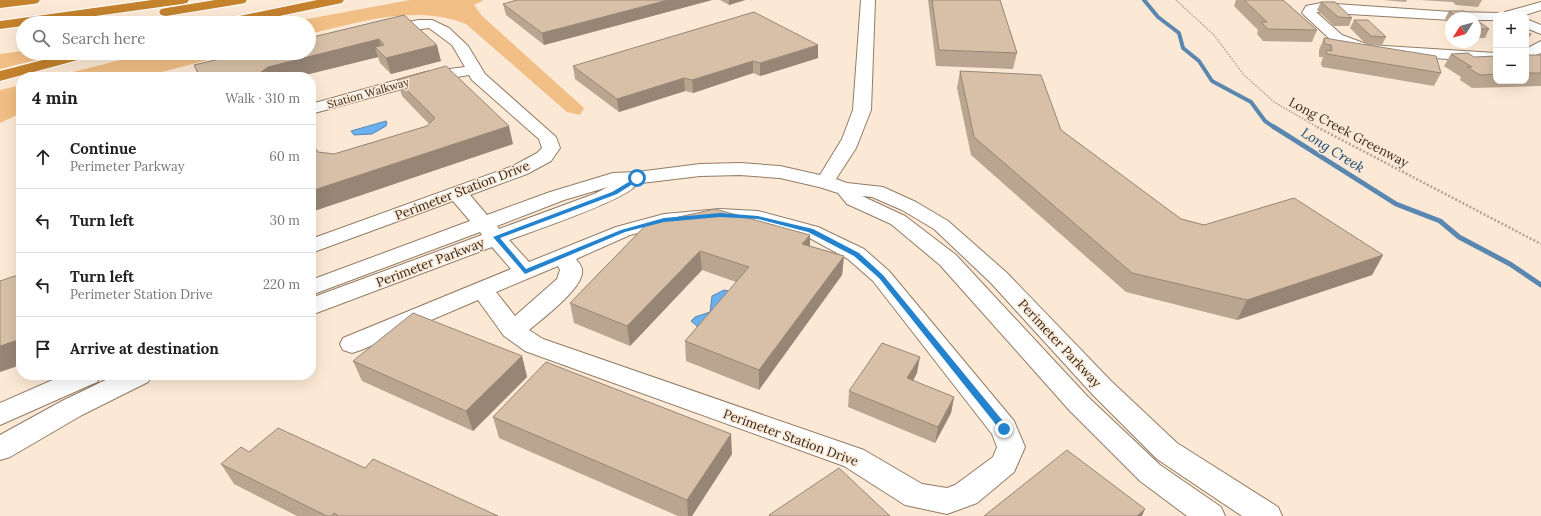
<!DOCTYPE html>
<html lang="en">
<head>
<meta charset="utf-8">
<style>
  body { margin:0; font-family:Lora,serif; background:#f2f2f2; color:#222 }
  .controls { position:absolute; right:12px; top:12px; display:grid; overflow:hidden; border-radius:8px; box-shadow:0 4px 16px #0002 }
  .controls button { width:36px; height:36px; display:grid; place-items:center; padding:0; border:0; border-bottom:1px solid #e0e0e0; background:#fff; color:#222; font:20px sans-serif }
  .compass { position:absolute; left:1445px; top:12px; width:36px; height:36px; border-radius:50%; background:#fff; box-shadow:0 4px 16px #0002; rotate:233deg }
  .stop { position:absolute; width:12px; height:12px; margin:-9px; border:3px solid #2483cf; border-radius:50%; background:#fff }
  .stop.end { background:#2483cf; border-color:#fff; box-shadow:0 1px 4px #0008 }
  .list { margin:0; padding:0; list-style:none }
  h2 { display:flex; justify-content:space-between; align-items:center; height:52px; margin:0; padding:0 16px; font-size:17px }
  h2 small { font-size:13px; font-weight:400; color:#767676 }
  .list li { display:grid; grid-template-columns:26px 1fr auto; gap:12px; align-items:center; box-sizing:border-box; height:64px; padding:0 16px; border-top:1px solid #e0e0e0 }
  .list b { display:block; font-size:15px; white-space:nowrap }
  .list p { margin:0; font-size:13px; white-space:nowrap; color:#767676 }
  .list em { font-size:13px; font-style:normal; color:#767676 }
  .icon { flex:none; width:22px; height:22px; fill:none; stroke:currentColor; stroke-width:2; stroke-linecap:round; stroke-linejoin:round }
  .map { position:relative; flex:none; width:1541px; height:516px; overflow:hidden }
  .search { position:absolute; background:#fff; box-shadow:0 4px 16px #0002; left:16px; top:16px; width:300px; height:44px; display:flex; align-items:center; gap:10px; box-sizing:border-box; padding:0 14px; border-radius:22px; color:#767676; font-size:15px }
  .panel { position:absolute; background:#fff; box-shadow:0 4px 16px #0002; left:16px; top:72px; width:300px; height:308px; border-radius:16px }
  .map>svg:first-child { display:block }
</style>
</head>
<body>
<div class="map">
<svg width="1541" height="516" viewBox="0 0 1541 516">
  <rect width="100%" height="100%" fill="#fce9d5"/>
  <path fill="#f1be85" d="M410,0h74l-10,5 8,11 102,92 -4,7 -13,-3 -101,-88c-51,-20 -105,-2 -157,10v-11h-23z
    M23,51v2h21l-4,6 -40,10v-15z
    M148,53h86l-91,24h-90z
    M21,85v28l-21,10v-33z"/>
  <path fill="#6aafee" stroke="#5a87b0" d="M386,121l1,2 -1,3 -14,8 -18,1 -3,-4z
    M724,290l5,1 -31,39 -1,-4 -6,-5 4,-4 15,-5 2,-16z"/>
  <g fill="none" stroke-linecap="round" stroke-linejoin="round">
    <path stroke="#5a87b0" stroke-width="4" d="M1144,0l14,17 21,16 4,15 16,13 13,20 39,21 14,19 10,7"/>
    <path stroke="#5a87b0" stroke-width="5" d="M1274,127l122,77 44,17 19,16 51,27 31,21"/>
    <g stroke="#927c65" stroke-width="2">
      <path id="minor" d="M861,0h14l-4,110 -15,38 -20,31 11,4 36,4 33,15 32,19 59,52 104,108 66,62 101,64 4,9h-40l-85,-57 -64,-64 -102,-112 -57,-54 -32,-19 -30,-13 -10,-1 43,20 51,39 132,142 72,68 61,42 4,9h-38l-47,-35 -70,-70 -130,-146 -49,-41 -44,-20 -9,-11 -19,-6 -39,-9 -40,-3 -40,1 -67,8 2,2c-10,14 -104,46 -126,54l20,22 87,-35 48,-13 56,-5 38,2 60,16 46,22 25,22 125,150 11,26 -11,25 -37,31 -30,11 -42,-9 -61,-39 -319,-115 -21,-15 -26,-36 -117,50 -9,3 -9,-3 -3,-6 3,-6 168,-69 -19,-22 -181,68v-17l171,-63 -2,-3 -169,63v-15l159,-59 -17,-20 -142,52v-14l202,-73 24,-13 5,-5 -3,-9 -67,-59 -3,-5 -42,7 -116,32v-10l115,-32 39,-5 -13,-22 -23,-17 -45,6 -5,-1 -2,-3 2,-3 40,-7h13l17,8 19,18 17,28 71,63 4,11 -9,13 -24,13 -57,21 17,20 63,-23 63,-19 24,-1 63,-8 40,-1 40,3 40,9 22,-36 11,-29zM608,187l-14,7 -95,35 -2,-3 67,-26zM720,221l37,2 47,12 44,24 25,22 119,153 5,13 -4,10 -38,28 -8,3 -25,-4 -58,-34 -321,-111 -14,-9c13,-11 56,-43 53,-60 0,-4 -4,-8 -6,-11l54,-24 35,-9zM558,266l2,4 -3,9 -42,37 -19,-24z
        M1541,2v8l-16,5h-22l2,-3z
        M1321,3l131,9 49,1 1,2h-6v5h-21v-2h-24v2l-135,-8 26,23 27,10 127,8v10l-134,-11 -30,-11 -30,-28 4,-7z
        M1526,19l15,6v9l-15,-6z
        M1541,41v12l-15,6v-10z
        M64,375h37l-4,7 -97,43v-22z
        M116,375h36l-4,7 -66,33 -72,42 -10,3v-25l62,-34z"/>
    </g>
    <g stroke="#fff" stroke-width="2">
      <path id="highway" d="M0,0h40l-2,3 -5,1 -33,4z
        M152,0h37l-2,3 -5,1 -137,19h-22v3l-23,3v-8z
        M215,0h32l-2,3 -5,1 -74,12 -5,-1 -2,-3 2,-3 5,-1z
        M317,0h27l-2,3 -5,1 -92,19h-27l2,-3 5,-1z
        M70,53h26l-3,3 -93,25v-10z"/>
    </g>
    <path stroke="#b1a292" stroke-width="1.5" stroke-dasharray="1.5 1.5" stroke-linecap="butt" d="M1176,0l38,35 30,40 30,27 45,26"/>
    <path stroke="#b1a292" stroke-width="2.5" stroke-dasharray="2 2" stroke-linecap="butt" d="M1317,127l224,117"/>
    <use href="#minor" fill="#fff" fill-rule="evenodd"/>
    <use href="#highway" fill="#c4822d" fill-rule="evenodd"/>
  </g>
  <path fill="#baa590" d="M517,0h195l-168,45 -38,-30 -3,-11z
    M720,0h25l-16,5z
    M928,0h72l17,53 -4,16 -77,-3z
    M1236,0h47l34,30 -5,12 -49,-1 -6,-7 1,-4 -24,-24z
    M1383,0h24l-1,2z
    M1420,0h62l-4,7 -22,-2 -3,-3z
    M1321,2l31,16 -3,8h-15l-17,-16z
    M1449,11l24,7h-22v5l-6,-4z
    M404,15l37,46 -50,13 -11,-11 -2,-6 -81,20h-98l-5,-12z
    M1475,19l14,10 -4,9h-10z
    M1354,20l32,17 -4,8h-15l-17,-17z
    M1324,38l117,35 -7,13 -112,-19 -1,-4 2,-6h-4v-7z
    M1451,54l23,3 22,-1v25h30v-26h15v31l-69,2 -12,-8 1,-3 -17,-11z
    M818,58l-58,18 -7,-3 -60,20 -8,-2 -66,21 -44,-33 -2,-13z
    M960,71l101,59 120,89 23,6 179,30 -11,20 -135,45 -111,-28 -155,-137 -14,-67z
    M397,80l116,64 -202,68v-70l7,10 16,2 93,-28 2,-2 -27,-28z
    M647,224l163,22 34,10 -2,19 -83,115 -73,-29 -1,-20 51,-59 -34,-12 -72,76 -56,-23 -4,-20z
    M522,356l5,21 -54,54 -111,-50 -9,-20z
    M917,373l-4,8 41,16 -3,16 -16,30 -87,-36 1,-16z
    M493,417l239,37 -40,62h-14l-179,-78z
    M249,452l116,16 133,48h-201l-63,-32 -13,-20z"/>
  <path fill="#978676" d="M668,0h44l-168,45 -2,-12z
    M729,0h16l-16,5z
    M1531,34l-5,9v-4z
    M379,39l5,16 -9,-8 3,10 -81,20h-35l-1,-5 7,-5z
    M437,45l4,16 -50,13 -5,-16z
    M818,45v13l-58,18v-13z
    M753,61v12l-60,20 -1,-13z
    M684,78l1,13 -66,21 -2,-13z
    M509,126l4,18 -202,68v-21z
    M810,235v20l-8,-11z
    M700,251l2,19 -72,76 -3,-20z
    M1383,255l-11,20 -135,45 10,-20z
    M844,256l-2,19 -83,115v-20z
    M21,339v26l-21,7v-26z
    M522,356l5,21 -54,54 -7,-20z
    M920,357l-3,16 -12,22 2,-17z
    M954,397l-3,16 -16,30 3,-16z
    M731,434l1,20 -40,62h-4l-1,-16z
    M1145,509l-3,7h-5z"/>
  <path fill="#d8c0a8" stroke="#978676" d="M517,0h151l-126,33 -39,-29z
    M932,0h68l17,53 -78,-3z
    M1244,0h39l34,30 -49,-1 -7,-7h6z
    M1321,2h14l17,16 -14,-1z
    M1449,11h15l9,7h-14z
    M754,12l64,33 -58,18 -7,-2 -61,19 -8,-2 -67,21 -44,-33z
    M404,15l33,30 -51,13 -11,-11 9,-2 -5,-6 -111,28 -7,5 3,5h-64l-6,-12 52,-12h63v-15z
    M1475,19l14,10h-14z
    M1354,20h14l18,17 -15,-1z
    M1526,32l5,2 -5,5z
    M1324,38l112,18 5,17 -114,-19 -1,-4 6,1 -1,-6 -6,-1z
    M1468,53l6,4 22,-1v18l-16,1 -13,-8h5l-21,-13z
    M1526,55h15v18h-15z
    M446,66l63,60 -198,65v-49l7,10 16,2 93,-28 8,-8 -38,-38z
    M960,71l81,4 20,55 120,89 23,6 90,-27 89,57 -136,45 -115,-27 -158,-136z
    M715,209l95,26 -8,9 42,12 -85,114 -74,-29 64,-74 -49,-16 -73,75 -57,-23 77,-79z
    M21,274v65l-21,7v-65z
    M413,313l109,43 -56,55 -113,-50z
    M882,343l38,14 -13,21 47,19 -16,30 -89,-36z
    M546,362l185,72 -44,66 -194,-83z
    M278,428l87,40 8,-9 125,57h-159l-5,-3 -2,3h-5l-106,-52 20,-17 8,5z
    M1067,450l78,59 -8,7h-153z
    M839,468l51,48h-120l-1,-1z"/>
  <path fill="#2483cf" d="M637,177l2,3 -22,14 -117,44 26,31 95,-39 43,-12 56,-5 38,3 55,13 46,24 24,22 124,151v5h-6l-122,-153 -25,-22 -46,-24 -50,-13 -38,-2 -56,5 -39,10 -100,42 -32,-37 119,-45z"/>
  <g text-anchor="middle" stroke-width="3" stroke-linejoin="round" paint-order="stroke">
    <g font-size="11" fill="#332a21" stroke="#fce9d5">
      <text transform="translate(368 93) rotate(-16)" y="4">Station Walkway</text>
    </g>
    <g font-size="13" fill="#332a21" stroke="#fce9d5">
      <text transform="translate(1349 132) rotate(28)" y="5">Long Creek Greenway</text>
      <text transform="translate(462 190) rotate(-21)" y="5">Perimeter Station Drive</text>
      <text transform="translate(430 262) rotate(-21)" y="5">Perimeter Parkway</text>
      <text transform="translate(1060 343) rotate(47)" y="5">Perimeter Parkway</text>
      <text transform="translate(791 437) rotate(20)" y="5">Perimeter Station Drive</text>
    </g>
    <g font-size="14" font-style="italic" fill="#184a73" stroke="#fce9d5">
      <text transform="translate(1333 150) rotate(32)" y="5">Long Creek</text>
    </g>
  </g>
</svg>
<div class="controls">
<button>+</button>
<button>−</button>
</div>
<svg class="compass" viewBox="-18 -18 36 36"><path d="M0-13l5 13h-10z" fill="#e53935"/><path d="M0 13l5-13h-10z" fill="#767676"/></svg>
<div class="stop" style="left:637px;top:178px"></div>
<div class="stop end" style="left:1004px;top:429px"></div>
<div class="search"><svg class="icon" aria-label="search" viewBox="0 0 24 24"><circle cx="10" cy="10" r="6"/><path d="M15 15l6 6"/></svg>Search here</div>
<section class="panel">
<h2>4 min<small>Walk · 310 m</small></h2>
<ul class="list">
<li><svg class="icon" aria-label="ahead" viewBox="0 0 24 24"><path d="M12 20V5M6 11l6-6 6 6"/></svg><div><b>Continue</b><p>Perimeter Parkway</p></div><em>60 m</em></li>
<li><svg class="icon" aria-label="left" viewBox="0 0 24 24"><path d="M17 20v-9H6M10 6l-5 5 5 5"/></svg><div><b>Turn left</b></div><em>30 m</em></li>
<li><svg class="icon" aria-label="left" viewBox="0 0 24 24"><path d="M17 20v-9H6M10 6l-5 5 5 5"/></svg><div><b>Turn left</b><p>Perimeter Station Drive</p></div><em>220 m</em></li>
<li><svg class="icon" aria-label="arrive" viewBox="0 0 24 24"><path d="M6 21V4h12l-3 4 3 4H6"/></svg><div><b>Arrive at destination</b></div></li>
</ul>
</section>
</div>
</body>
</html>
